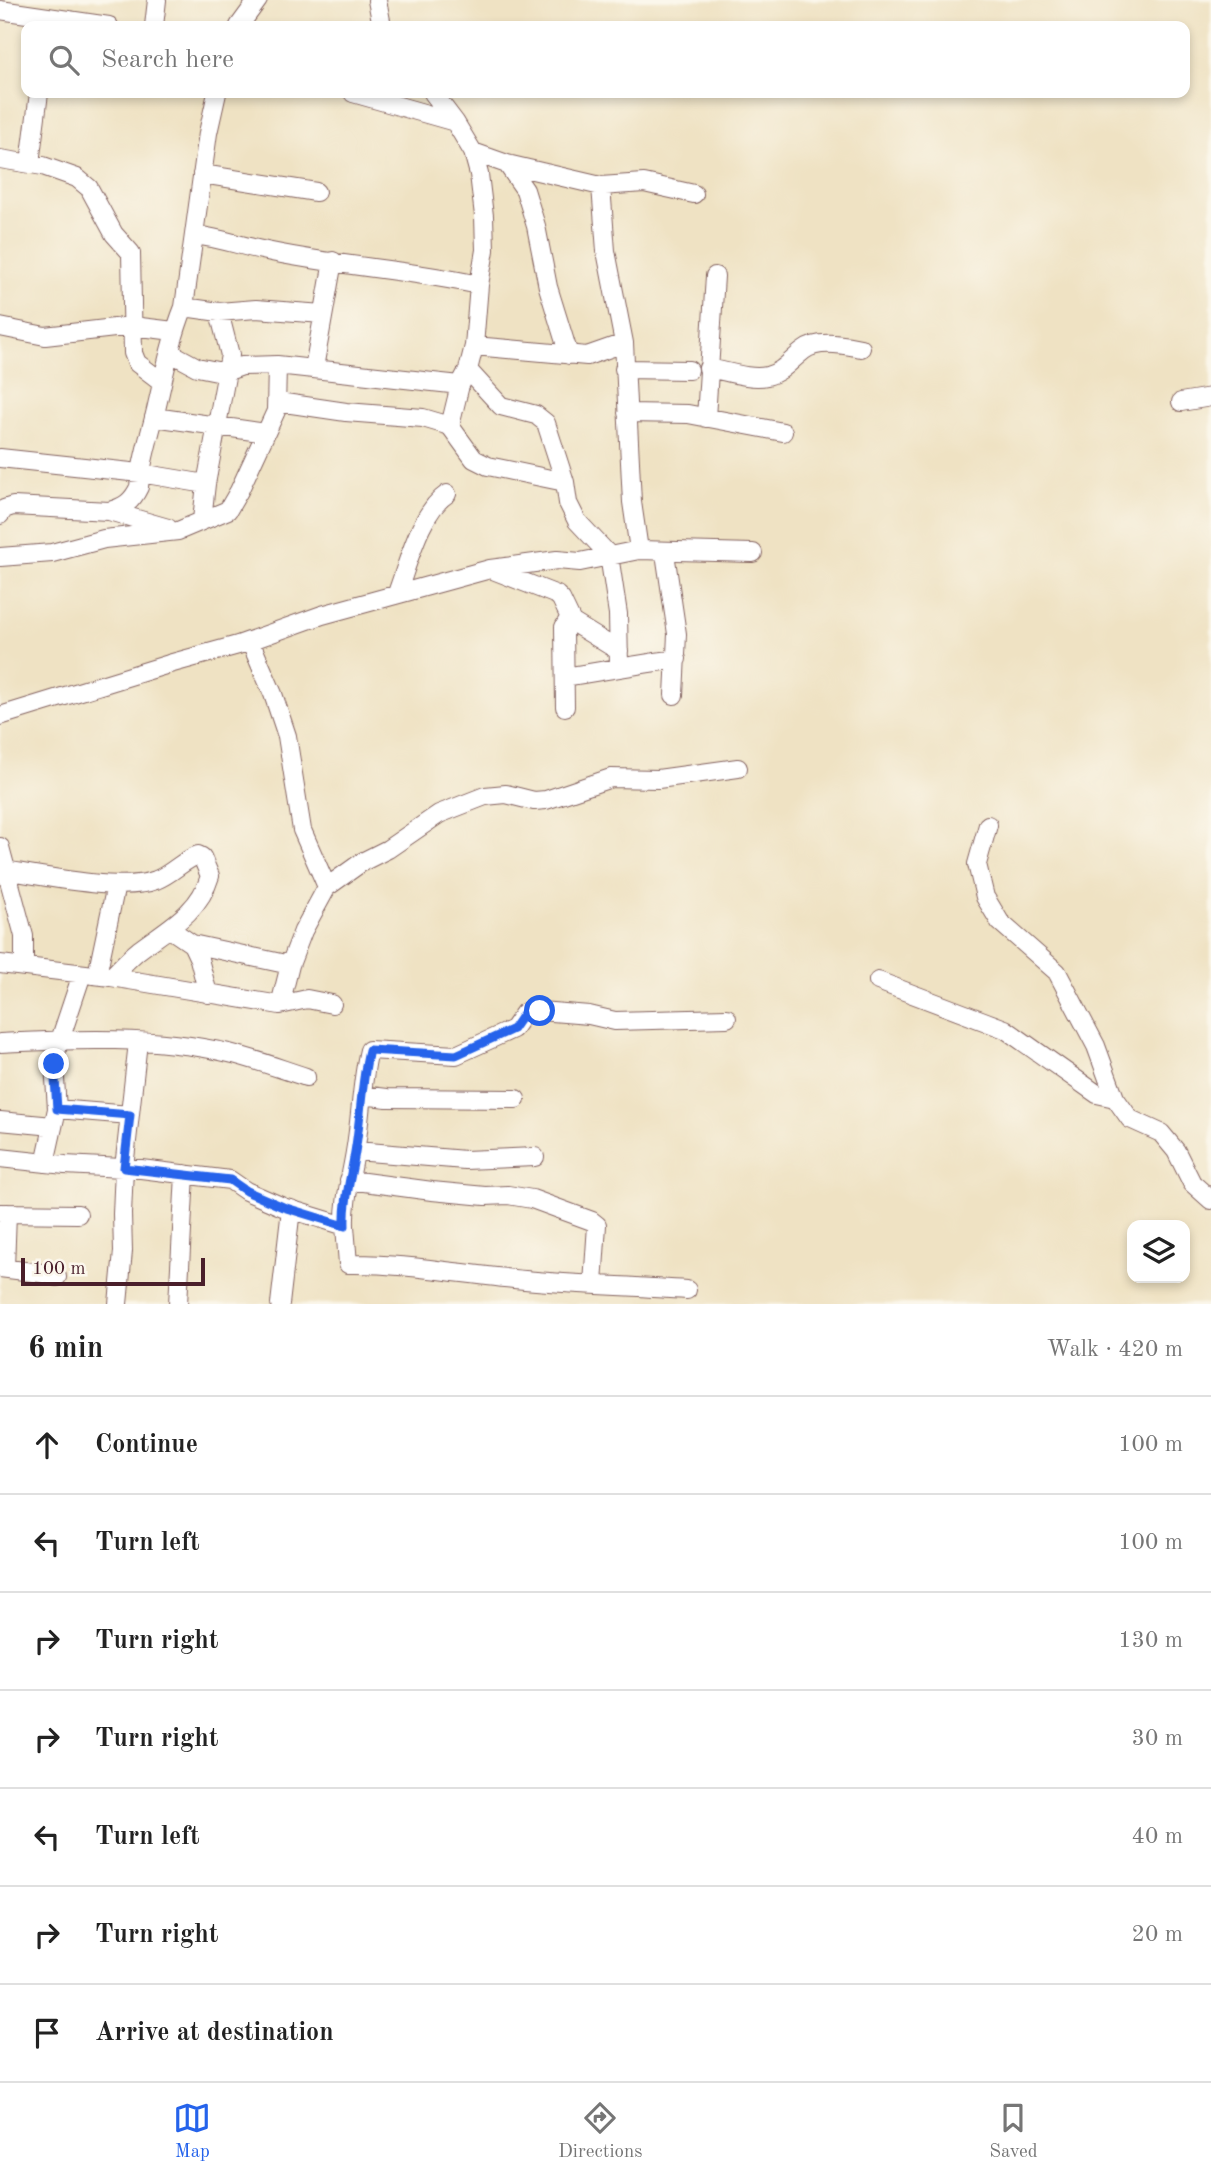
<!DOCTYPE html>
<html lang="en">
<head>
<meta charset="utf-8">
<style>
  body { margin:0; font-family:"Old Standard TT",serif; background:#f2f2f2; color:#222 }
  .controls { position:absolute; right:21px; bottom:21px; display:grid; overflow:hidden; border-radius:14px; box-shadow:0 4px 10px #0003 }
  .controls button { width:63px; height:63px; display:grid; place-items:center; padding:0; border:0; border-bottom:2px solid #e0e0e0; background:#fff; color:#222; font:35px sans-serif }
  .scale { position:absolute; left:21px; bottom:18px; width:184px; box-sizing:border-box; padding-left:7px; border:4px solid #4a1f2b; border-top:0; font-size:19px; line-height:24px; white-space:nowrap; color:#4a1f2b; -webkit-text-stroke:5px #fbf7ec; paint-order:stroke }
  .stop { position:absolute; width:21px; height:21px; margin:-16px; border:5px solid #2563eb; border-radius:50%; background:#fff }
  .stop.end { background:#2563eb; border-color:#fff; box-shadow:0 2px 7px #0008 }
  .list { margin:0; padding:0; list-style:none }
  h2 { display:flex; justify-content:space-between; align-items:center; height:91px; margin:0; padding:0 28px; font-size:30px }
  h2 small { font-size:23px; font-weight:400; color:#767676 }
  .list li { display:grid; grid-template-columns:46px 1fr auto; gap:21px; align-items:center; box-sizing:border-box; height:98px; padding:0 28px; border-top:2px solid #e0e0e0 }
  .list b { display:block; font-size:26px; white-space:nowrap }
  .list em { font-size:23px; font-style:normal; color:#767676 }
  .icon { flex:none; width:38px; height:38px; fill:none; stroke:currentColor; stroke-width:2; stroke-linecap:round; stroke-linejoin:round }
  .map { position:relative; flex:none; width:1211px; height:1304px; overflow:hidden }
  .search { position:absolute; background:#fff; box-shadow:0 4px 10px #0003; left:21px; right:21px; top:21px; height:77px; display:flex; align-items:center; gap:18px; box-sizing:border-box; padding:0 24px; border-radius:14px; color:#767676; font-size:26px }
  .sheet { height:777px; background:#fff }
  nav { display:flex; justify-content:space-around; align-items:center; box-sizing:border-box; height:98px; border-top:2px solid #e0e0e0; background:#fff; font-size:19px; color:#767676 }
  nav a { display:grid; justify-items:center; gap:4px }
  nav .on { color:#2563eb }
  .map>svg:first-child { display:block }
</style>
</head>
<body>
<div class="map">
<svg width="1211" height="1304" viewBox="0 0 1211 1304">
  <rect width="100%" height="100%" fill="#fbf7ec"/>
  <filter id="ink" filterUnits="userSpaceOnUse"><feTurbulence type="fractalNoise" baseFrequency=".0143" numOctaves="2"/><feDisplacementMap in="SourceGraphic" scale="14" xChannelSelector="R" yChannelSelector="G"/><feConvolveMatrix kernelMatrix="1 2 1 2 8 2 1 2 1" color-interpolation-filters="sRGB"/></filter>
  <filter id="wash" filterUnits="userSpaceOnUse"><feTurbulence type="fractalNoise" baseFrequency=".00686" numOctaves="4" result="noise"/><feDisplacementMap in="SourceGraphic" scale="28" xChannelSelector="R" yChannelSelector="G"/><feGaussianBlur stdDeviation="1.57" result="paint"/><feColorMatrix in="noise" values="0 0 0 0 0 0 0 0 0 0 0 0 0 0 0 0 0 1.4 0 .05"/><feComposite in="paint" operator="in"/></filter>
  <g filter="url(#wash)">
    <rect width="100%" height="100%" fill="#efe2c3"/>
  </g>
  <g filter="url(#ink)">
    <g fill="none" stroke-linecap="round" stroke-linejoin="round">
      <g stroke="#846360" stroke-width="20">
        <path id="minor" d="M377,0l5,26
          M0,10l109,16
          M154,26l3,-26
          M239,26l19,-26
          M353,93l102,29
          M433,93l22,29 18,30 6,22 5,42 1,34 -6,35 -5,61 -6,24 -8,15 -10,41
          M473,152l34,12 94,22 43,-3 50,11
          M0,159l43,7 34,12 12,10 25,46 17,19 2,100 4,10 25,19
          M30,163l9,-70
          M507,164l18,26 11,36 12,61 21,68
          M202,174l114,18
          M601,186l5,65 18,92 8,159 7,48
          M194,235c26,3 44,10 68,15 71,16 145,19 217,35
          M184,307l35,5 37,-3 67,5
          M0,327l45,9 87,-10 42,5
          M474,346l113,10 37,-13
          M171,353l26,14 20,4h11l14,-5 35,-1 183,20
          M314,368l19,-107
          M708,368c18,3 42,12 59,8 16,-4 24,-16 36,-25 15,-12 41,-6 58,-3
          M624,369l65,1
          M468,370l33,36 35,9 10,8 19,59 3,21 9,18 32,34 9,59 1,52
          M278,402l68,10 77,6 27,8 24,33 14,7 77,16
          M1181,402l30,-5
          M627,413l61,1 95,18
          M154,417l112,16
          M706,418l9,-142
          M0,458l140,15 66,11
          M109,511l59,17
          M0,515l4,-6 9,-3 96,5c15,-4 23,-9 30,-24 2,-24 9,-46 15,-69 9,-37 16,-76 30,-111l24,-174 9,-40
          M202,520l4,-36 24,-129 -11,-43
          M665,553l12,81 -3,61
          M0,557l52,-4 52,-14 74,-8 50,-21 11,-19 37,-80 1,-46
          M493,570l64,25 4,4 11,23 47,29
          M397,593c11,-29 23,-81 50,-99
          M250,641l23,53 14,42 15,94 25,57
          M565,677c38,-6 74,-13 112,-18
          M565,707l-1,-80 5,-9
          M0,716l169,-52 69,-19 84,-30 168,-46 67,-9 23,2 59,-12 114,3
          M988,825l-11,39 8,33 15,25 57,50 39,74 19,52 15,21 31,14 15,18 16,32 19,17
          M0,847l24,89v31
          M5,870c36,6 119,23 151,10 16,-6 27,-20 42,-25l4,2 8,19c-11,37 -42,52 -71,74 -10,8 -19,18 -28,27
          M170,929l22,15 98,21
          M192,944l7,15 9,35
          M0,964l111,13 169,28 27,-6 25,5
          M97,975l19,-90
          M878,981l127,48 92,65 18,4
          M280,1005l10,-40 13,-34 24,-44 35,-25 26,-13 51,-35 46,-18 21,-2 28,7 12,-1 65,-22 47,1 80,-11
          M0,1043c75,-4 155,-7 229,10 26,6 52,16 77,24
          M362,1095l25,3 129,1
          M57,1109l73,6
          M0,1121l53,5
          M356,1151l109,9 70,-3
          M0,1158l65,7 76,4 89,11 16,11 37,16 62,19 3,38c59,-1 118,11 177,16 54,5 108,6 162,10
          M45,1163l12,-54 -3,-45 3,-15 25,-75
          M349,1180l83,11 53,5 23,-1 24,4 60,22 5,4 -4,59
          M0,1213l78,1
          M345,1226c-1,-26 6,-49 10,-74 6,-34 6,-69 14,-102l87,5 57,-26 11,-16 16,-2 49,4 26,6 112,-3
          M0,1268l41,5 16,4
          M5,1268l2,-55
          M118,1304l5,-53 -1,-37 2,-46 14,-126
          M178,1304l7,-130
          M280,1304l11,-95"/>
      </g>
      <use href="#minor" stroke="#fff" stroke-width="18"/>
    </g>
  </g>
  <g fill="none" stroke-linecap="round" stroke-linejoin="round" filter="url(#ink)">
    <path stroke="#2563eb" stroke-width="9" d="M54,1064l3,45 73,6 -6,53 106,12 16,11 37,16 62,19c-1,-26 6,-49 10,-74 6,-34 6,-69 14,-102l87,5 57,-26 11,-16 16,-2"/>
  </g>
</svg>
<div class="controls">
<button><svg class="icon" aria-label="layers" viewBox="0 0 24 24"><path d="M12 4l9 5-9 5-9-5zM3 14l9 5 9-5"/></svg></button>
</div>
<div class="scale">100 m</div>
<div class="stop" style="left:540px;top:1011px"></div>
<div class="stop end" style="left:54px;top:1064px"></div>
<div class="search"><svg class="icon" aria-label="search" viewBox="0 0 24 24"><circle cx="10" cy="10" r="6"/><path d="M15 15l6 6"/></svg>Search here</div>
</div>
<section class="sheet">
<h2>6 min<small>Walk · 420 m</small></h2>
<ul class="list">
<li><svg class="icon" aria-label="ahead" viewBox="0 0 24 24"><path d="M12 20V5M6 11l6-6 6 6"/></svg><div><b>Continue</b></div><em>100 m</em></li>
<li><svg class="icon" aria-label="left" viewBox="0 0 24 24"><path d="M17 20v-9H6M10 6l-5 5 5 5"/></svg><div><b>Turn left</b></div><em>100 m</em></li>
<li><svg class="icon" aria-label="right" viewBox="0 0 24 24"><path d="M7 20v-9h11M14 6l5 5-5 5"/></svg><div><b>Turn right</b></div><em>130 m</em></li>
<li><svg class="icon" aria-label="right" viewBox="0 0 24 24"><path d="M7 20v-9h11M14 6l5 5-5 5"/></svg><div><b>Turn right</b></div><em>30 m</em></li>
<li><svg class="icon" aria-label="left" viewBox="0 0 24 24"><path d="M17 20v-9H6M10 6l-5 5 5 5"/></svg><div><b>Turn left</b></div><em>40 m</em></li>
<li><svg class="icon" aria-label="right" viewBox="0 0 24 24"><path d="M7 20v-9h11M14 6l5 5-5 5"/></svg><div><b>Turn right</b></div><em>20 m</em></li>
<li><svg class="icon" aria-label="arrive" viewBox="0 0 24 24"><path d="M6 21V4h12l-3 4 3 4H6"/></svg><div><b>Arrive at destination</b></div></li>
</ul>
</section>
<nav>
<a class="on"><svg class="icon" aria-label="map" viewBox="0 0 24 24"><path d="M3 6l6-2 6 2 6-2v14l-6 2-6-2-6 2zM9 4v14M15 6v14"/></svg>Map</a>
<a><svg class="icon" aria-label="directions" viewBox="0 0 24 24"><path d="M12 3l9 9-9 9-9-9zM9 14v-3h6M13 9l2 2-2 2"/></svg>Directions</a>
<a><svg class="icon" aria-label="saved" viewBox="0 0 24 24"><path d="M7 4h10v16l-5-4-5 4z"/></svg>Saved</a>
</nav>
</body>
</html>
